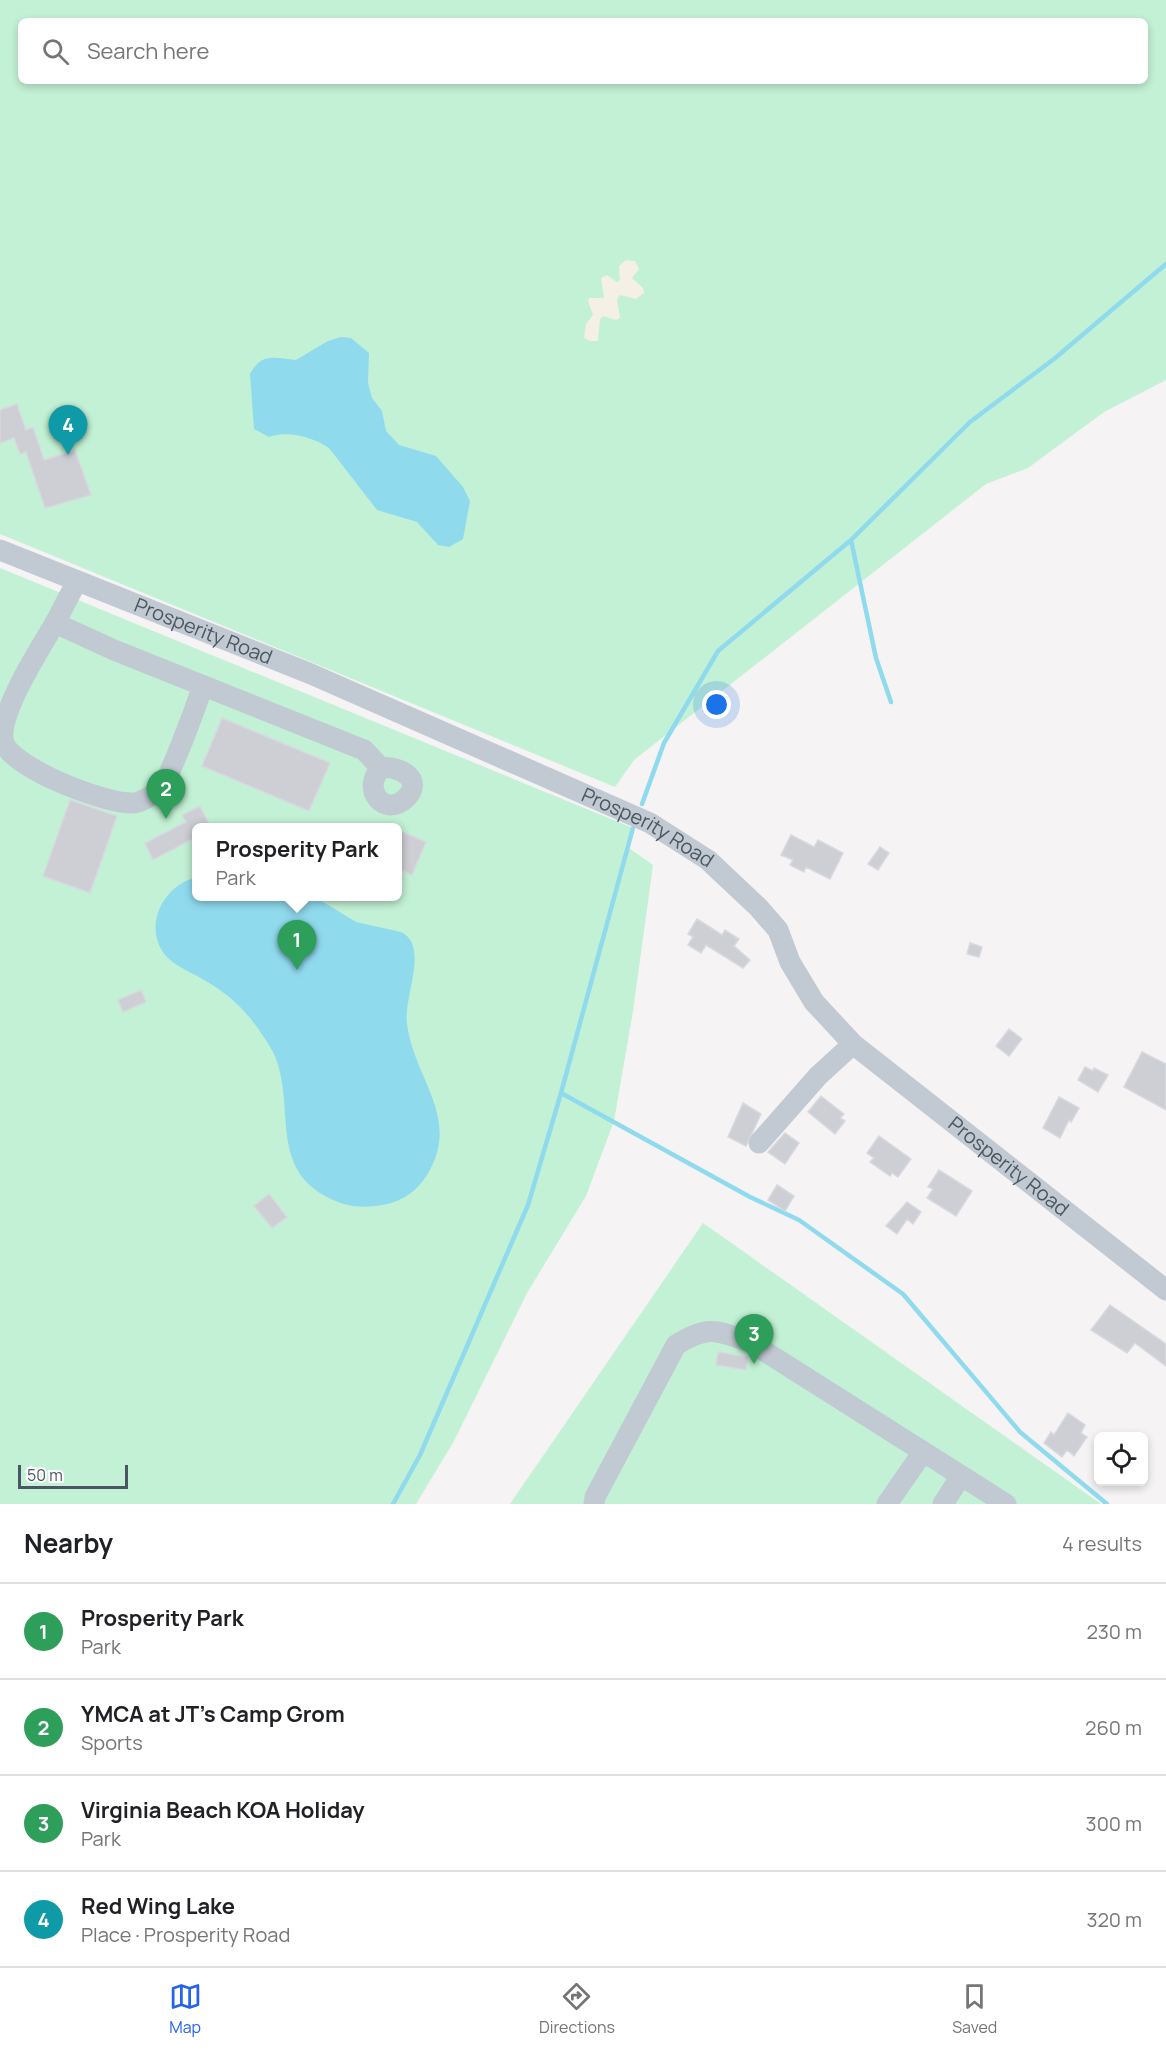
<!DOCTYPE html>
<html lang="en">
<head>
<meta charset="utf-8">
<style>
  body { margin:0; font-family:Manrope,sans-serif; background:#f6f6f6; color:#202124 }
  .controls { position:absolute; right:18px; bottom:18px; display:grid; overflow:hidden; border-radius:9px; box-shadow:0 3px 9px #0003 }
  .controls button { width:54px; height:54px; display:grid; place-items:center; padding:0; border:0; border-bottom:2px solid #e0e0e0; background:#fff; color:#202124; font:30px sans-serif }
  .scale { position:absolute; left:18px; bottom:15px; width:110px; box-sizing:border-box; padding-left:6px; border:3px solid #4a5661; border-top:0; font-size:16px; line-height:21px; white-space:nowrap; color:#4a5661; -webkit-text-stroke:4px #fff; paint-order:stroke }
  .you { position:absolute; left:717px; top:705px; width:21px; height:21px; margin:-15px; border:4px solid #fff; border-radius:50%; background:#1a73e8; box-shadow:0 0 0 9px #1a73e833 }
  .badge { display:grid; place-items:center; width:39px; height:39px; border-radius:50%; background:#2563eb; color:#fff; font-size:20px; font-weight:700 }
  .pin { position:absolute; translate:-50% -50px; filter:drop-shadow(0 2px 3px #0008) }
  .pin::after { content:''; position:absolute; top:32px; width:21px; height:18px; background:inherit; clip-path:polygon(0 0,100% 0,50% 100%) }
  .popup { position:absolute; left:192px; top:823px; width:210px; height:78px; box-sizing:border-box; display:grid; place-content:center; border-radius:9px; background:#fff; filter:drop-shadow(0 2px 4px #0005); font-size:20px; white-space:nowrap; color:#757577 }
  .popup b { font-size:22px; color:#202124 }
  .popup::after { content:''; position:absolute; left:50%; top:100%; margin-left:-12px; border:12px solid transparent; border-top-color:#fff }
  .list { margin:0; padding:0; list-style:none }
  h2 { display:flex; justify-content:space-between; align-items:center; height:78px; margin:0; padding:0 24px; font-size:26px }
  h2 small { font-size:20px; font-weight:400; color:#757577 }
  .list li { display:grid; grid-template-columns:39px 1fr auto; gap:18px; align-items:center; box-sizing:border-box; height:96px; padding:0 24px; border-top:2px solid #e0e0e0 }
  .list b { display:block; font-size:22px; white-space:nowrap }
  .list p { margin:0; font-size:20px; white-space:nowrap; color:#757577 }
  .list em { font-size:20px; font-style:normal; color:#757577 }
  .icon { flex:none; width:33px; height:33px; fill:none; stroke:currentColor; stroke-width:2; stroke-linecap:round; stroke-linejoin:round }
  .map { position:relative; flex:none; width:1166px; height:1504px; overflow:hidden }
  .search { position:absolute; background:#fff; box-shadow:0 3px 9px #0003; left:18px; right:18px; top:18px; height:66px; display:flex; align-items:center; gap:15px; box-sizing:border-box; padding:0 21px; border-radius:9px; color:#757577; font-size:22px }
  .sheet { height:462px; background:#fff }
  nav { display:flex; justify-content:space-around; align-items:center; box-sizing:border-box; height:84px; border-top:2px solid #e0e0e0; background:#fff; font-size:16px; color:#757577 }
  nav a { display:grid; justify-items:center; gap:3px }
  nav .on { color:#2563eb }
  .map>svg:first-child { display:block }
</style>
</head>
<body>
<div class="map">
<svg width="1166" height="1504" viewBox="0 0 1166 1504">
  <rect width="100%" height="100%" fill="#f5f3f3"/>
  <path fill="#c3f1d5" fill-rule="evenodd" d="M0,0h1166v380l-62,32 -76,56 -42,16 -352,276 -19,27 -615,-253zM21,21h1124v60h-1124z
    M0,568l633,260 -7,18 27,19 -20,146 -19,110 -28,75 -59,97 -73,148 -38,63h-416zM196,828h202v68h-202z
    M703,1223l398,281h-591z"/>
  <path fill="#f5f0e5" d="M626,260l9,1 4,8 -7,9 11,10 1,5 -8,6 -16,-4 -3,4 3,19 -4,2 -13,-4 -3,3 -2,22h-8l-6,-3 2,-14 7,-9 -5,-14 1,-3h15l-3,-20 6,-3 10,7 3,-2 -1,-14z"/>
  <path fill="#90daee" d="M341,337l10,1 18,15 -1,30 4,15 10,13 4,20 13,14 37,11 27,31 7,14 -7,38 -14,8 -11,-2 -21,-23 -40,-12 -48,-62c-15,-11 -43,-18 -60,-11l-15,-8 -4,-55c12,-22 24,-16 46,-14l32,-19z
    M191,879l5,1v16l119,1 41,25 45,10c29,13 2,66 6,92 7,55 55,94 20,151 -12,19 -29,29 -52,31 -16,2 -30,0 -44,-7 -62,-29 -36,-89 -55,-140 -3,-8 -8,-16 -13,-23 -15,-24 -34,-42 -59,-56 -11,-7 -25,-12 -35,-21 -27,-26 -10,-69 22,-80z"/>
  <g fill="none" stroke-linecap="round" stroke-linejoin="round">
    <path stroke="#90daee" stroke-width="4.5" d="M851,540l25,118 15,44
      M642,804l22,-61 54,-92 133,-111 119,-118 84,-63 112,-95
      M561,1093l189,104 49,23 104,74 117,138 87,72
      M393,1504l27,-49 108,-250 33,-112 72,-265"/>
  </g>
  <path fill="#cdcfd5" stroke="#d7d9de" stroke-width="1.5" d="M17,404l9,26 7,-3 11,33 31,-10 16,45 -46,13 -19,-56 -6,2 -6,-16 -14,5v-33z
    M222,718l108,45 -21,48 -107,-45z
    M70,800l47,16 -27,77 -47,-17z
    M200,806l11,22h-15v9l-43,23 -8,-17 41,-21 -4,-7z
    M398,830l28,12 -14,33 -14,-7z
    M791,835l23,12 4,-7 25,13 -13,26 -24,-12 -2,5 -14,-7 3,-5 -12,-5z
    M880,847l9,6 -11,17 -10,-6z
    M697,919l25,16 3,-5 14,9 -5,7 16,14 -7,8 -37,-23 -5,8 -13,-8 5,-8 -5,-3z
    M970,943l12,4 -3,10 -12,-3z
    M141,990l5,12 -23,10 -5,-12z
    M1009,1029l13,10 -13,17 -13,-10z
    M1142,1052l24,12v46l-42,-23z
    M1085,1067l8,4 1,-3 14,7 -10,17 -20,-12z
    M821,1096l23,18 -4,4 5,3 -10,13 -27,-22z
    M1059,1097l20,11 -8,14 -2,-2 -9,18 -17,-10z
    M743,1103l18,11 -15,32 -18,-9z
    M785,1133l14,10 -14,21 -17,-12z
    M879,1136l32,23 -13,18 -6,-4 -2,3 -20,-14 4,-4 -7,-5z
    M939,1170l33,21 -16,25 -29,-18 6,-9 -5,-2z
    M777,1185l17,11 -9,15 -17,-11z
    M269,1194l18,23 -15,11 -18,-22z
    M907,1202l14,10 -8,12 -6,-5 -10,15 -11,-8z
    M1110,1305l56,39v22l-31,-23 -8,10 -36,-23z
    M718,1352l30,5 -2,13 -30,-5z
    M1068,1413l17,12 -4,8 6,4 -13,19 -7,-6 -5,7 -18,-14 7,-11 3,3z"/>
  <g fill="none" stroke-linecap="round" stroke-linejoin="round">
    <g stroke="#c1cad2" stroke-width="21">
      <path id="s1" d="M0,550l311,124 339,149 58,37 50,47 20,23 12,32 24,40 39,42 313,246"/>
      <path d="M77,581l-22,42 59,27 250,100 17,18c-21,23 5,49 24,31 20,-18 -4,-34 -24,-31"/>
      <path d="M55,623c-15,26 -55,87 -52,116 3,28 105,66 131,64 5,0 19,-8 24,-12 12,-11 38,-86 45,-105"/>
      <path d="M759,1143l59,-67 35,-32"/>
      <path d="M594,1504l1,-7 81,-152c32,-20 39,-15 74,-3l256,162"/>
      <path d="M887,1504l36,-52"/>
      <path d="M943,1504l18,-28"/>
    </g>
  </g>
  <g text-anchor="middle" stroke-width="6" stroke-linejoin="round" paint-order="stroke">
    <g font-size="20" fill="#4a5661" stroke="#fff">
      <text dy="7" stroke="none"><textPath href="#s1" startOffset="219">Prosperity Road</textPath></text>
      <text dy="7" stroke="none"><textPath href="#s1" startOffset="705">Prosperity Road</textPath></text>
      <text dy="7" stroke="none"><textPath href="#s1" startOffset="1209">Prosperity Road</textPath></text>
    </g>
  </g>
</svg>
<div class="controls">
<button><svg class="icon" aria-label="locate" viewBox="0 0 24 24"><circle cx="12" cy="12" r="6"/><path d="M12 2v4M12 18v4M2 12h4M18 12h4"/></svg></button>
</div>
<div class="scale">50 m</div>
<div class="you"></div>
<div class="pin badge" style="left:297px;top:970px;background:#2e9e5b">1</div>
<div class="popup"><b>Prosperity Park</b>Park</div>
<div class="pin badge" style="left:166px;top:819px;background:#2e9e5b">2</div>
<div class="pin badge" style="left:754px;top:1364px;background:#2e9e5b">3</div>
<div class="pin badge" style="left:68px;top:455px;background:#0f9aa8">4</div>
<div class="search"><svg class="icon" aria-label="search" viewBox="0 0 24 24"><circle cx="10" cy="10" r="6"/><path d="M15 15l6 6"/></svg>Search here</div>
</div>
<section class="sheet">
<h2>Nearby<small>4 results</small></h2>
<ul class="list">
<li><span class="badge" style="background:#2e9e5b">1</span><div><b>Prosperity Park</b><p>Park</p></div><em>230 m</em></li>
<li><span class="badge" style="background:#2e9e5b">2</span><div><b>YMCA at JT's Camp Grom</b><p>Sports</p></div><em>260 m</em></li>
<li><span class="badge" style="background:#2e9e5b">3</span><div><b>Virginia Beach KOA Holiday</b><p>Park</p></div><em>300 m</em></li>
<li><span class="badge" style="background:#0f9aa8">4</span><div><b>Red Wing Lake</b><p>Place · Prosperity Road</p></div><em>320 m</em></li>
</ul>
</section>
<nav>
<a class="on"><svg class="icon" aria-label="map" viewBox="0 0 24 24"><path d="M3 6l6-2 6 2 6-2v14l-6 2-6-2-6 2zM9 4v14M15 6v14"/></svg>Map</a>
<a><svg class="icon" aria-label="directions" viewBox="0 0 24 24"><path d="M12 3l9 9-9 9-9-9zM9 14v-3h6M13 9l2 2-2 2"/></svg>Directions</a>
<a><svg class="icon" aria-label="saved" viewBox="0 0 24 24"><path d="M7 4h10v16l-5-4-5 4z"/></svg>Saved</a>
</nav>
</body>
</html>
